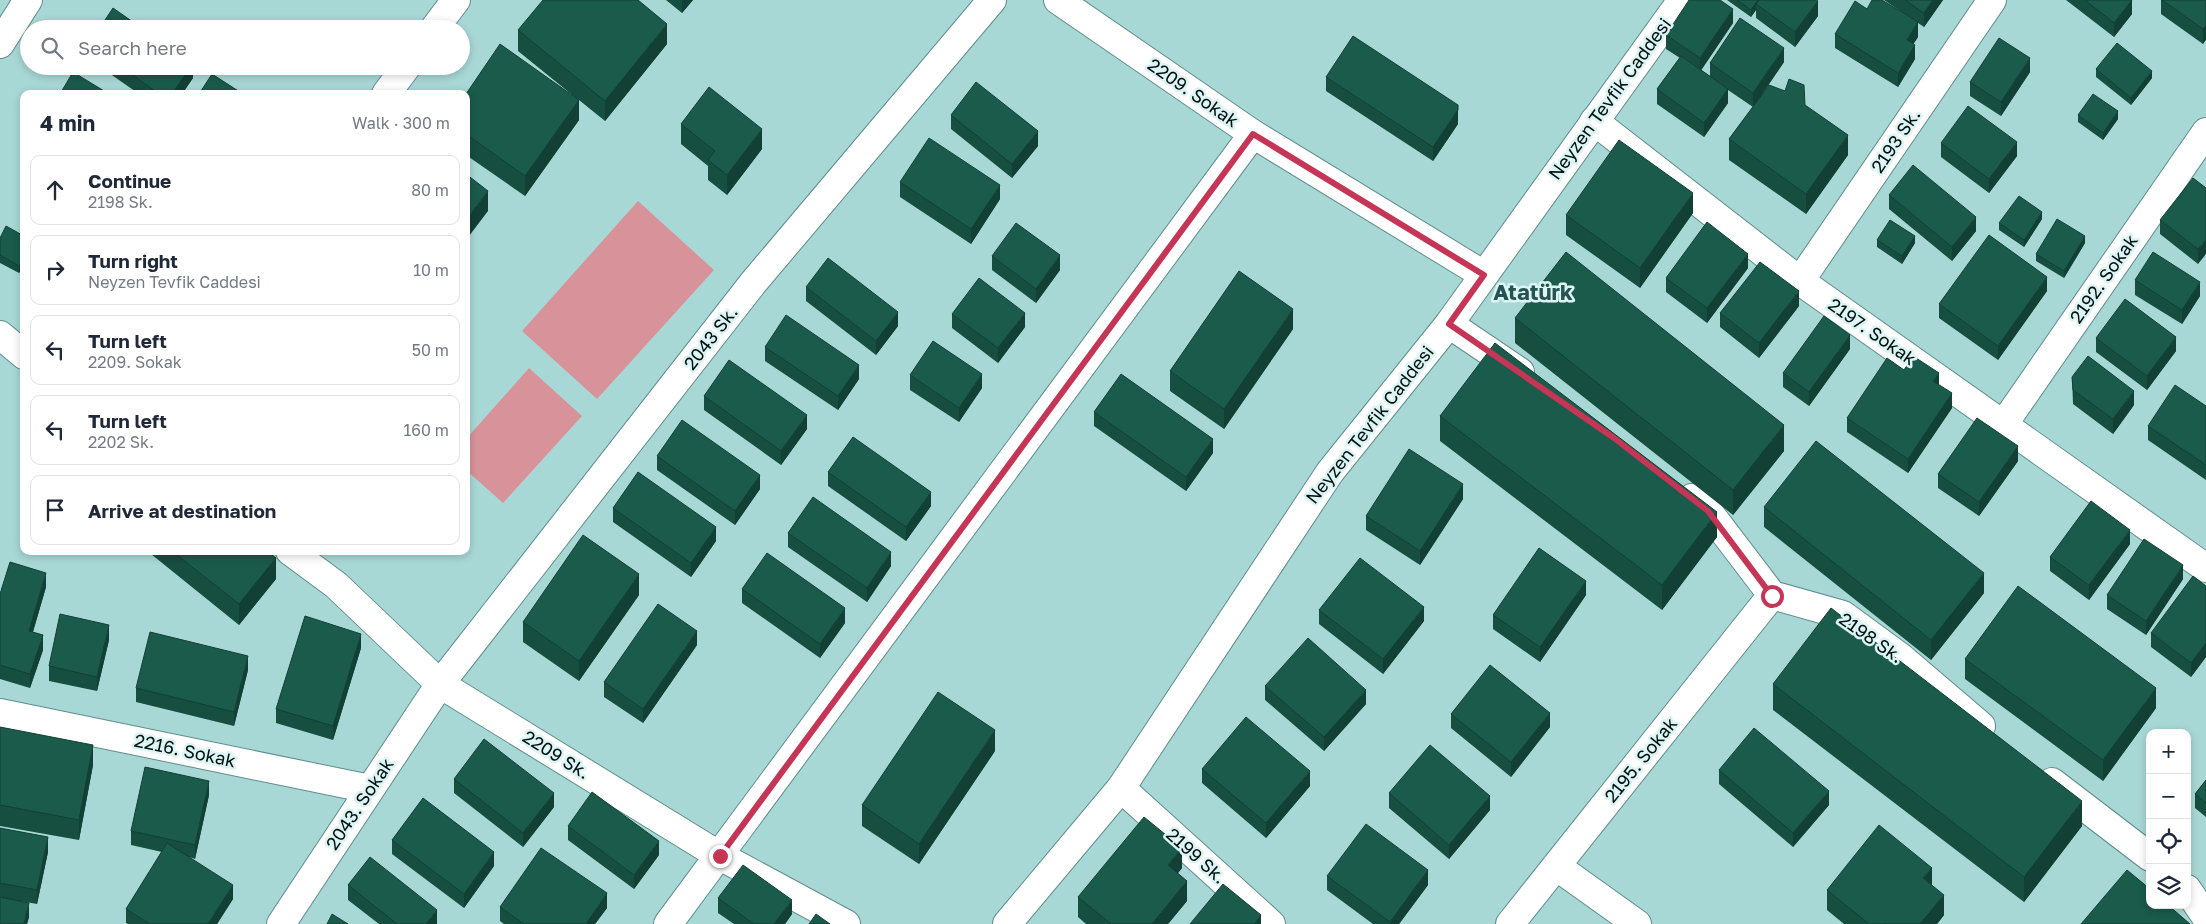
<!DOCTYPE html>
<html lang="en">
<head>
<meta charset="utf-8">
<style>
  body { margin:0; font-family:"Golos Text",sans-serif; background:#f6f6f7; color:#1f2937 }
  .controls { position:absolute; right:15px; bottom:15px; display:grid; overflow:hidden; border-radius:10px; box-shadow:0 2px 8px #0003 }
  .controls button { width:45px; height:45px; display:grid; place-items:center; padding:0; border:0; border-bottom:1px solid #e0e1e3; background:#fff; color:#1f2937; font:25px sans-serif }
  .stop { position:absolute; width:15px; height:15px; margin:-11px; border:4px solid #c53555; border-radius:50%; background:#fff }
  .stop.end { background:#c53555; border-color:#fff; box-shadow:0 1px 5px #0008 }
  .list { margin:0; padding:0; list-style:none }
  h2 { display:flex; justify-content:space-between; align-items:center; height:65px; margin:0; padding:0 20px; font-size:21px }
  h2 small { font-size:16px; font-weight:400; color:#747a83 }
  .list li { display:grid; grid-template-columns:32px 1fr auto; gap:15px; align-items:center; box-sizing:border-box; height:70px; margin:0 10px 10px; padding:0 10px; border:1px solid #e0e1e3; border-radius:10px }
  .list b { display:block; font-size:19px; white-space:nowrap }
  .list p { margin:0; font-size:16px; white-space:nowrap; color:#747a83 }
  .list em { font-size:16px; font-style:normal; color:#747a83 }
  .icon { flex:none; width:28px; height:28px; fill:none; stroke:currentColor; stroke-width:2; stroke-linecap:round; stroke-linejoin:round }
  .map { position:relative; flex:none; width:2206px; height:924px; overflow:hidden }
  .search { position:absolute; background:#fff; box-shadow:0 2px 8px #0003; left:20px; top:20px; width:450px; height:55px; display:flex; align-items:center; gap:12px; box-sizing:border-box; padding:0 18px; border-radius:28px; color:#747a83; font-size:19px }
  .panel { position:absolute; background:#fff; box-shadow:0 2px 8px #0003; left:20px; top:90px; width:450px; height:465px; border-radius:10px }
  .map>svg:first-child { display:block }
</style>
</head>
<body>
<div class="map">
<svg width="2206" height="924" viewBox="0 0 2206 924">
  <rect width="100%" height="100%" fill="#a8d8d6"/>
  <path fill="#d8939a" d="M638,201l76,69 -117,129 -75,-68z
    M529,368l53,48 -79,87 -37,-33v-31z"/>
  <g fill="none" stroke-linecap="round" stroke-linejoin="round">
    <g stroke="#5f8d8b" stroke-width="30">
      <path id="street" d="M434,29l22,-29
        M0,44l28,-44
        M386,94l21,-28
        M1594,121l206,160 406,287
        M1800,281l192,-281
        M1449,324l71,48
        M0,335l24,20
        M2003,425l203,-293
        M1692,498l16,13 64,84 71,20 56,41 82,70
        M290,551l46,34 104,99 280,172 126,68
        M0,713l370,76
        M2052,782l98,75
        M1121,788l150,136
        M1556,866l81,58
        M2187,889l19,28
        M281,924l159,-240 313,-401 239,-283
        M668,924l585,-790
        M1510,924l262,-329"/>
    </g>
    <g stroke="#5f8d8b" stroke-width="30">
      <path id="secondary" d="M1058,0l195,134 231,141
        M1007,924l114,-136 209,-316 119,-148 233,-324"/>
    </g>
    <use href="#street" stroke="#fff" stroke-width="28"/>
    <use href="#secondary" stroke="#fff" stroke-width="28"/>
  </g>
  <path fill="#164e40" d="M666,0h27l-11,13z
    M1727,0h89l2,16 -23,31 -39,-29v-8l-5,7z
    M1884,0h59l-19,27 -6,-4v14l-5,7 2,15 -17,28 -63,-39v-14l32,-25 42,8z
    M2066,0h66v14l-18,23z
    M2161,0h45l-3,44 -42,-30z
    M1733,23l-32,47 9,6v-13l74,-1 -21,31 42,12 43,50 -42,59 -77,-54v-21l24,-32 -25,-17v13l-24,34 -47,-33v-15l23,-31 -14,-9v-14z
    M518,30l149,14 -62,77 -26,-21v20l-54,76 -59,-41v-61l110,4 -58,-47z
    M99,66h94v12l-11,16h-43z
    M2096,69l56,9 -21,27 -35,-28z
    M2030,72l-29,44 -31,-20v-14z
    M1326,77l132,28v19l-25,37 -107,-70z
    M951,115l87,31 -26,32 -61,-49z
    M2078,115l40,4 -15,21 -25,-18z
    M681,124l81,25 -35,46 -19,-15v-14l-27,-22z
    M1941,143l76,13 -28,37 -48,-36z
    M900,182l100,17 -29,45 -71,-47z
    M2206,188l-8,76 -38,-30v-14z
    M1889,195l87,36 -24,30 -63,-52z
    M1693,213l-53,75 -74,-53v-20z
    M2042,219l-18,28 -25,-17v-7z
    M24,236v29l-5,8 -19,-10v-25z
    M1877,240l38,3 -13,21 -25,-17z
    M2085,243l-21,35 -28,-17v-7z
    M992,256l68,14 -24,33 -44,-33z
    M1748,268l-41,55 -41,-31v-14z
    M2135,280l65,16 -18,28 -47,-29z
    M806,287l92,39 -22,29 -70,-54z
    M2047,291l-49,69 -59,-42v-14z
    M1799,306l-40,52 -39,-31v-14z
    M952,314l73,13 -27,36 -46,-35z
    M1515,318l269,133 -51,64 -218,-172z
    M1293,329l-69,100 -54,-38v-20z
    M2096,338l80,13 -29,39 -51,-38z
    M765,347l94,32 -21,31 -73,-49z
    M1850,349l-41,57 -26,-19v-14z
    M1904,370l35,15 13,23 -44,65 -61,-41v-14z
    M910,375l72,13 -23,34 -49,-32z
    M2072,377l62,28 -21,29 -40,-30z
    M704,396l103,33 -26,36 -77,-55z
    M2206,406v74l-58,-40v-14z
    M1094,412l119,41 -27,38 -92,-65z
    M1440,416l277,121 -55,73 -222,-169z
    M657,456l103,33 -25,36 -78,-55z
    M2018,461l-39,55 -41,-28v-14z
    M828,472l103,34 -25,35 -78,-55z
    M1463,499l-43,66 -54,-35v-14z
    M1764,507l220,86 -53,67 -167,-133z
    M613,508l103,33 -25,36 -78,-55z
    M788,533l103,33 -24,36 -79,-55z
    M2130,544l-41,56 -39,-29v-14z
    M151,551h116l9,28 -37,46 -88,-71z
    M2183,579l-37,56 -39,-26v-14z
    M2206,586v71l-15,20 -40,-30v-14z
    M46,587l-13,45 10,18 -13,38 -30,-9v-85z
    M742,589l103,34 -25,35 -78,-55z
    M639,595l-60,86 -56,-39v-20z
    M1586,595l-46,67 -47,-33v-14z
    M1319,610l105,11 -41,53 -64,-50z
    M109,640l-12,51 -48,-10v-15z
    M697,645l-54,78 -39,-26v-15z
    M361,648l-28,92 -57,-17v-14z
    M1965,659l191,49 -53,73 -138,-102z
    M248,670l-14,56 -98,-24v-14z
    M1773,684l309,142 -58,76 -251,-192z
    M1265,686l101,18 -42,47 -59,-51z
    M1451,714l99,13 -39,50 -60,-49z
    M0,727l93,38 -14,75 -79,-14z
    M995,751l-76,113 -57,-38v-21z
    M1202,769l108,17 -44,52 -64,-55z
    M1719,770l110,35 -36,42 -74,-63z
    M454,779l100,28 -31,40 -69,-54z
    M2206,780v37l-11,-9v-14z
    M1389,793l101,17 -41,49 -60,-51z
    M209,795l-14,64 -6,-2 44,42 -16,25h-89l-2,-1v-14l36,-57 -31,-7v-14z
    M568,826l91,29 -25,34 -66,-49z
    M0,828l48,24 -11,52 -17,-3 9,16 -2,7h-27z
    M392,840l102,26 -30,42 -72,-54z
    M1182,868l-4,5 9,28 -19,23h-82l-8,-7v-20z
    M1327,876l101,9 -29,39h-26l-46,-34z
    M348,885l89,39h-58l-31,-24z
    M1932,885l12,30 -7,9h-93l-17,-14v-20z
    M718,898l74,16 -7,10h-51l-16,-11z
    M500,907l107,1 -12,16h-91l-4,-3z"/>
  <path fill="#124034" d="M682,0h11l-11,13z
    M1758,0h5l-7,4v6l-5,7v-7z
    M1933,0h10l-19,27v-14z
    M2132,0v14l-18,23v-14z
    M1818,1v15l-23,31v-15z
    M1733,9v14l-33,49v-14z
    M1918,22v15l-11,17v-14z
    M667,24v20l-62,77v-20z
    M2206,26v14l-3,4v-15z
    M1915,45v14l-17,28v-14z
    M1784,48v14l-31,45v-14z
    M2030,58v14l-29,44v-14z
    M191,66h2v12l-11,16h-10z
    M2152,71v7l-21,27v-7z
    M1728,89v14l-24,34v-14z
    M579,100v20l-54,76v-20z
    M1458,110v14l-25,37v-14z
    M2118,111v8l-15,21v-7z
    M762,129v20l-35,46v-20z
    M1038,131v15l-26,32v-14z
    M1848,135v20l-42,59v-20z
    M2017,142v14l-28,37v-14z
    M1000,185v14l-29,45v-15z
    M488,191v20l-22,29v-20z
    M1693,193v20l-53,75v-20z
    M2042,212v7l-18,28v-7z
    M1976,217v14l-24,30v-14z
    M1915,236v7l-13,21v-8z
    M2085,236v7l-21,35v-7z
    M2206,240v14l-8,10v-15z
    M1748,254v14l-41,55v-15z
    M1060,255v15l-24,33v-14z
    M24,258v7l-5,8v-7z
    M2047,277v14l-49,69v-14z
    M2200,282v14l-18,28v-14z
    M1799,291v15l-40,52v-15z
    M1293,309v20l-69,100v-20z
    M898,312v14l-22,29v-14z
    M1025,313v14l-27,36v-15z
    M1850,335v14l-41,57v-14z
    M2176,337v14l-29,39v-14z
    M859,365v14l-21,31v-14z
    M1939,373v15l-6,-7z
    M982,374v14l-23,34v-14z
    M2134,391v14l-21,29v-15z
    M1952,393v15l-44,65v-14z
    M807,415v14l-26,36v-14z
    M1784,425v26l-51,64v-25z
    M1213,439v14l-27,38v-14z
    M2018,446v15l-39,55v-14z
    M760,475v14l-25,36v-14z
    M1463,484v15l-43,66v-14z
    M931,492v14l-25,35v-14z
    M1717,512v25l-55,73v-25z
    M716,527v14l-25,36v-14z
    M2130,530v14l-41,56v-15z
    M891,552v14l-24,36v-14z
    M276,558v21l-37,46v-21z
    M2183,565v14l-37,56v-14z
    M46,573v14l-17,58v-14z
    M1984,573v20l-53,67v-20z
    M639,574v21l-60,86v-20z
    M1586,581v14l-46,67v-15z
    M1424,607v14l-41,53v-15z
    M845,608v15l-25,35v-14z
    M109,625v15l-12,51v-14z
    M697,631v14l-54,78v-14z
    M361,634v14l-28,92v-14z
    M43,635v15l-13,38v-14z
    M2206,643v14l-15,20v-14z
    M248,656v14l-14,56v-14z
    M2156,688v20l-53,73v-21z
    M1366,690v14l-42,47v-14z
    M1550,713v14l-39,50v-15z
    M995,730v21l-76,113v-20z
    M93,745v20l-14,75v-20z
    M1310,771v15l-44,52v-15z
    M209,781v14l-14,64v-14z
    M1829,791v14l-36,42v-14z
    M554,793v14l-31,40v-14z
    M1490,796v14l-41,49v-14z
    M2082,801v25l-58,76v-25z
    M48,837v15l-11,52v-14z
    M659,841v14l-25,34v-14z
    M1182,848v20l-14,17v-20z
    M494,852v14l-30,42v-14z
    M1932,868v20l-9,-10z
    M1428,870v15l-29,39h-9v-2z
    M1187,881v20l-19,23h-16z
    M233,885v14l-16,25h-9z
    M607,893v15l-12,16h-9z
    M1944,895v20l-7,9h-17z
    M792,900v14l-7,10h-11z
    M29,903v14l-2,7h-3z
    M437,910v14h-11z
    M1261,915v9h-7z"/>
  <path fill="#1a5b4b" stroke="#124034" d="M543,0h95l29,24 -62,77 -87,-71z
    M1689,0h31l13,9 -33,49 -34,-23z
    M1737,0h21l-7,10z
    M1759,0h57l2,1 -23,31 -39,-28z
    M1872,0h10l36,22 -11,18 8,5 -17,28 -63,-39 20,-33 12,8z
    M1905,0h28l-9,13z
    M2085,0h47l-18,23z
    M2162,0h44v26l-3,3z
    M113,8l30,21h-44z
    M1740,18l44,30 -31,45 -43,-30z
    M1353,36l105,69v5l-25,37 -107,-70z
    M1999,38l31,20 -29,44 -31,-20z
    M2117,43l35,28 -21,27 -35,-29z
    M500,44l79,56 -54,76 -59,-42v-40z
    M1681,56l47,33 -24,34 -47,-34z
    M120,66h71l-19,28h-13z
    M73,72l36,22h-49z
    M212,74l31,20h-44z
    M1789,79l15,6 1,20 43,30 -42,59 -77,-55 40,-54 16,6z
    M976,82l62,49 -26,33 -61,-49z
    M709,87l53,42 -35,46 -19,-15 7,-9 -34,-27z
    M2093,94l25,17 -15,22 -25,-18z
    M1968,106l49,36 -28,37 -48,-36z
    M929,138l71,47 -29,44 -71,-47z
    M1619,140l74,53 -53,75 -74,-53z
    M1913,165l63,52 -24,30 -63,-52z
    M466,174l22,17 -22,29z
    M2193,178l13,10v52l-8,9 -38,-29z
    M2019,196l23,16 -18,28 -25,-17z
    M2057,219l28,17 -21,35 -28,-17z
    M1890,220l25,16 -13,20 -25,-16z
    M1707,222l41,32 -41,54 -41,-30z
    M1016,223l44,32 -24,34 -44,-33z
    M6,226l18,10v22l-5,8 -19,-11v-17z
    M1989,235l58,42 -49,69 -59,-42z
    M1566,252l218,173 -51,65 -218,-172z
    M2153,252l47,30 -18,28 -47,-30z
    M828,258l70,54 -22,29 -70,-54z
    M1760,262l39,29 -40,52 -39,-30z
    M1239,271l54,38 -69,100 -54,-38z
    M979,278l46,35 -27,35 -46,-34z
    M2125,299l51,38 -29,39 -51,-38z
    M786,315l73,50 -21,31 -73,-49z
    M1824,316l26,19 -41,57 -26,-19z
    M933,341l49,33 -23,34 -49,-33z
    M1495,343l222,169 -55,73 -222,-169z
    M1913,356l26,17 -6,8 19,12 -44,66 -61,-41 40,-60 17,12z
    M2088,356l46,35 -21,28 -40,-29 -1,-13z
    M729,360l78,55 -26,36 -77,-55z
    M1121,374l92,65 -27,38 -92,-65z
    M2175,385l31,21v59l-58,-39z
    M1977,418l41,28 -39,56 -41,-28z
    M682,420l78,55 -25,36 -78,-55z
    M853,437l78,55 -25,35 -78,-55z
    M1816,441l168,132 -53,67 -167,-133z
    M1409,449l54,35 -43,67 -54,-35z
    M638,472l78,55 -25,36 -78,-55z
    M813,497l78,55 -24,36 -79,-55z
    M2091,501l39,29 -41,55 -39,-28z
    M583,535l56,39 -60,87 -56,-39z
    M2144,539l39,26 -37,56 -39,-26z
    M1539,548l47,33 -46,66 -47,-32z
    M172,551h95l9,7 -37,46z
    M767,553l78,55 -25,36 -78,-55z
    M1360,558l64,49 -41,52 -64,-49z
    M10,562l36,11 -17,58 14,4 -13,39 -30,-9v-71z
    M2193,576l13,10v57l-15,20 -40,-30z
    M2018,586l138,102 -53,72 -138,-101z
    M658,604l39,27 -54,78 -39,-27z
    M1831,608l251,193 -58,76 -251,-193z
    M60,614l49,11 -12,52 -48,-11z
    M305,616l56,18 -28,92 -57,-17z
    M150,632l98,24 -14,56 -98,-24z
    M1308,638l58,52 -42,47 -59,-51z
    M1490,665l60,48 -39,49 -60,-48z
    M938,692l57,38 -76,114 -57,-39z
    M1246,717l64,54 -44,52 -64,-54z
    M0,727l93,18 -14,75 -79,-15z
    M1754,728l75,63 -36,42 -74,-63z
    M484,739l70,54 -31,40 -69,-54z
    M1430,745l60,51 -41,49 -60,-52z
    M145,767l64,14 -14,64 -64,-14z
    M2206,780v23l-11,-9z
    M592,792l67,49 -25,34 -66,-49z
    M423,798l71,54 -30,42 -72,-54z
    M1144,817l38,31 -14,17 19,16 -35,43h-41l-33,-27z
    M1366,824l62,46 -38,52 -63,-46z
    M1879,825l53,43 -9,10 21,17 -24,29h-34l-1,-1v1h-16l-42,-34z
    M0,828l48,9 -11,53 -37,-7z
    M167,843l66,42 -25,39h-58l-24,-15z
    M541,848l66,45 -21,31h-62l-24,-17z
    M370,857l67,53 -11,14h-29l-49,-39z
    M743,865l49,35 -18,24h-20l-36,-26z
    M2127,870l23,19v16h18l22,19h-109z
    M1223,884l38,31 -7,9h-64z
    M0,897l29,6 -5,21h-24z
    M332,914l16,10h-21z
    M816,914l14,10h-21z"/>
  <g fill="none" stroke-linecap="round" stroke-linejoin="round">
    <path stroke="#c53555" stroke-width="6" d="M720,856l533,-722 231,141 -35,49 165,114 94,73 64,85"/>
  </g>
  <g text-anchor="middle" stroke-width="5" stroke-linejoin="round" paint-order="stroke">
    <g font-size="18" fill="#011010" stroke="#dcf4f3">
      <text transform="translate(1193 93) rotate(35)" y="6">2209. Sokak</text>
      <text transform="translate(1610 99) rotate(-54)" y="6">Neyzen Tevfik Caddesi</text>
      <text transform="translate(1896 141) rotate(-56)" y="6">2193 Sk.</text>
      <text transform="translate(2104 279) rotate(-55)" y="6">2192. Sokak</text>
      <text transform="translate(1872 332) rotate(35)" y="6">2197. Sokak</text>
      <text transform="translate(711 338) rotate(-52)" y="6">2043 Sk.</text>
      <text transform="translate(1370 425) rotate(-52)" y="6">Neyzen Tevfik Caddesi</text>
      <text transform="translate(1871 638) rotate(35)" y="6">2198 Sk.</text>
      <text transform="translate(185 751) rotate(12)" y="6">2216. Sokak</text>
      <text transform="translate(556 755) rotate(32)" y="6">2209 Sk.</text>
      <text transform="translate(1641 760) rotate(-51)" y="6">2195. Sokak</text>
      <text transform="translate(360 804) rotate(-56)" y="6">2043. Sokak</text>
      <text transform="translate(1196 856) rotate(42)" y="6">2199 Sk.</text>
    </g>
    <g font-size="22" font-weight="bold" fill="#255351" stroke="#dcf4f3">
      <text x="1533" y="300">Atatürk</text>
    </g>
  </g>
</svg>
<div class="controls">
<button>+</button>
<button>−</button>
<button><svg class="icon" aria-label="locate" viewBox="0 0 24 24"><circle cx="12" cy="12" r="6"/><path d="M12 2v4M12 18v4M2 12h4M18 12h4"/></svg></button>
<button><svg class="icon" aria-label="layers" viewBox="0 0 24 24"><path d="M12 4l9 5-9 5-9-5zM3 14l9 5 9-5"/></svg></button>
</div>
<div class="stop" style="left:1772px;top:596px"></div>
<div class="stop end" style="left:720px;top:856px"></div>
<div class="search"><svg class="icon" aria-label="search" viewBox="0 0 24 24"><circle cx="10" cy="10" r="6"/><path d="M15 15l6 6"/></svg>Search here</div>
<section class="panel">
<h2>4 min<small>Walk · 300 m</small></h2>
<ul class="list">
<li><svg class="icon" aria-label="ahead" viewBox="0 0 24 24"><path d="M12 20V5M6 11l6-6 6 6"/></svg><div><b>Continue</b><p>2198 Sk.</p></div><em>80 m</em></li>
<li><svg class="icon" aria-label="right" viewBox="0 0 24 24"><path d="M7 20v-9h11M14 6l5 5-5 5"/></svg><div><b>Turn right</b><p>Neyzen Tevfik Caddesi</p></div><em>10 m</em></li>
<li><svg class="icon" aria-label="left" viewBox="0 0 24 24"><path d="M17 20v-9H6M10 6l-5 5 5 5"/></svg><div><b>Turn left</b><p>2209. Sokak</p></div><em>50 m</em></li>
<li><svg class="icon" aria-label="left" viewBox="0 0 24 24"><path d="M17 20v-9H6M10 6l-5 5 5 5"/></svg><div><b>Turn left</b><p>2202 Sk.</p></div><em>160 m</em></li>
<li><svg class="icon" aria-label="arrive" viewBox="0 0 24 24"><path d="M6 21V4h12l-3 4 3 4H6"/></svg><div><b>Arrive at destination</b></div></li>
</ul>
</section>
</div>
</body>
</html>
